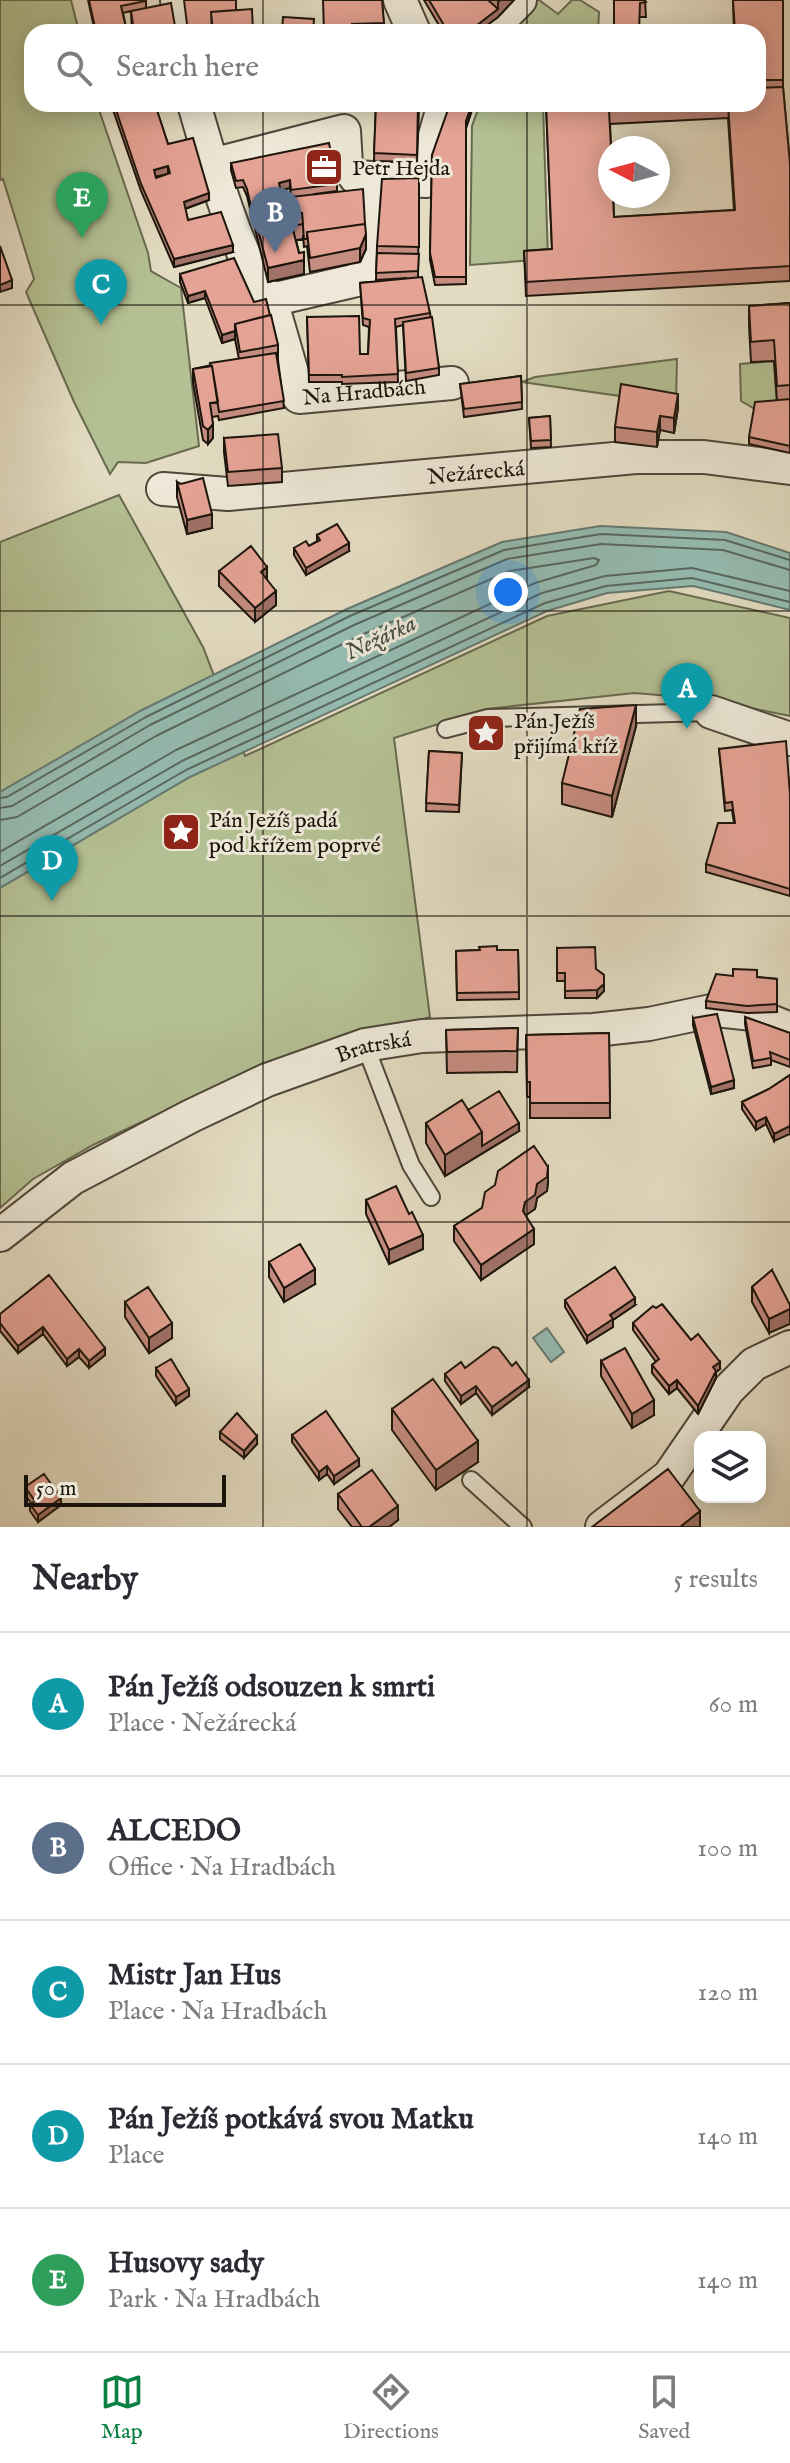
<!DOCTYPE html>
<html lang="en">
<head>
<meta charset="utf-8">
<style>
  body { margin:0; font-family:"IM FELL English",serif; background:#f2f2f3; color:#2b2b33 }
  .controls { position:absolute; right:24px; bottom:24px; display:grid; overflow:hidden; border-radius:16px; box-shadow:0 4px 20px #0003 }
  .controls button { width:72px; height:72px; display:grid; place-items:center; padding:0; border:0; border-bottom:2px solid #e1e1e2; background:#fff; color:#2b2b33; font:40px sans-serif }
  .compass { position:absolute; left:598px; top:136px; width:72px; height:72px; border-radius:50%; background:#fff; box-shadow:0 4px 20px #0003; rotate:276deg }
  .scale { position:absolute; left:24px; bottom:20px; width:202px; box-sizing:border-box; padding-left:8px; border:4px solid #1c150c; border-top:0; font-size:22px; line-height:28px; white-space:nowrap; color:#1c150c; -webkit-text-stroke:6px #ede8d7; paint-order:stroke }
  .you { position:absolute; left:508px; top:592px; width:28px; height:28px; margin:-20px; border:6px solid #fff; border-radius:50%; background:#1a73e8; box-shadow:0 0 0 12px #1a73e833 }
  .badge { display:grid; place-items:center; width:52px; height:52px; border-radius:50%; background:#0b8043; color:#fff; font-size:26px; font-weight:700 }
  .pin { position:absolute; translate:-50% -66px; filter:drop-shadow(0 2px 4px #0008) }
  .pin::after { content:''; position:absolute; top:42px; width:28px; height:24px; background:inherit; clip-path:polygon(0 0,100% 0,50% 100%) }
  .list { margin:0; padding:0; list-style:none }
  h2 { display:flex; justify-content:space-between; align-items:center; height:104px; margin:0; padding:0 32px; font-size:34px }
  h2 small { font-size:26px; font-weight:400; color:#7c7c81 }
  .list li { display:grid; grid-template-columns:52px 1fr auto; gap:24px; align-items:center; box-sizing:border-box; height:144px; padding:0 32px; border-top:2px solid #e1e1e2 }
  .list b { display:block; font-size:30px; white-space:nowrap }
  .list p { margin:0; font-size:26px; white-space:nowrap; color:#7c7c81 }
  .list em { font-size:26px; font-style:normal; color:#7c7c81 }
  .icon { flex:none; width:44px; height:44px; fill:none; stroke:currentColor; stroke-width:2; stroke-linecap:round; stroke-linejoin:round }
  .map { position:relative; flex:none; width:790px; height:1527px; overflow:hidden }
  .search { position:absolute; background:#fff; box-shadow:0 4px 20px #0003; left:24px; right:24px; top:24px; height:88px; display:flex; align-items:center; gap:20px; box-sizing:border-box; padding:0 28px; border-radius:24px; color:#7c7c81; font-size:30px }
  .sheet { height:824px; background:#fff }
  nav { display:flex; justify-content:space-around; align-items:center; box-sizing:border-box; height:112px; border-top:2px solid #e1e1e2; background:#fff; font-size:22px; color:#7c7c81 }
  nav a { display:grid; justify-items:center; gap:4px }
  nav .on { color:#0b8043 }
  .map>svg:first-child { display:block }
</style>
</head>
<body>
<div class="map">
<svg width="790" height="1527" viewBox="0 0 790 1527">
  <rect width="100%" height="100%" fill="#e3dcc2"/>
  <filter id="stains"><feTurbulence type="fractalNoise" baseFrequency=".0025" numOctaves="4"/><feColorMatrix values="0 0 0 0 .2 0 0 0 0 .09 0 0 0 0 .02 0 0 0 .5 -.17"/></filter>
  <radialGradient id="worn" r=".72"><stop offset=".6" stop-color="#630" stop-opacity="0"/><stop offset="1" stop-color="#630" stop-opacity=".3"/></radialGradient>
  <path fill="#b4c093" stroke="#686a50" stroke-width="2" d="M0,0h71l8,32h-47v72h65l51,149 3,18 30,17 18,158 -53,17 -28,-1 -8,12 -36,-72 -48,-110 8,-13 -31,-100 -3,1z
    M534,0h5l19,14 14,-14h8l19,12 -1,20h-94z
    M480,104h63l5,155 -78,6 2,-139z
    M677,359l-1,45 -154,-22 13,-5z
    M774,361l3,46 -22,2 -14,-8 -1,-37z
    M119,495l84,152 42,109 302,-140 122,-25 121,27v98l-83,-17 -73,-6 -148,16 -92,29 36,279 -138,43 -93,35 -104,49 -62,35 -33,29v-666z"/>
  <path fill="#95bcb2" stroke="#657970" stroke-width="2" d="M600,526l126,6 64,21v57l-97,-24 -86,7 -60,18 -357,166 -190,111v-96l142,-82 205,-101 155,-67z
    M547,1328l17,24 -13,10 -18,-24z"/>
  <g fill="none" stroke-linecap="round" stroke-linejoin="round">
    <path stroke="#58685f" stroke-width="2" d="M0,798l7,-1 139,-80 204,-101 154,-66 97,-16 124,6 65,20
      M0,808l12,-2 138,-81 204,-100 153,-66 94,-15 122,6 67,20
      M0,820l17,-3 139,-81 203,-100 151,-65 84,-13 5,2 -3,5 -61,18 -359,167 -176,102
      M0,866l182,-105 360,-168 63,-17 87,-8 98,23
      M0,878l186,-108 359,-167 61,-17 86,-8 98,24"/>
    <g stroke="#4e473a" stroke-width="20">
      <path id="lane" d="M446,729l42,-11 223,-6
        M365,1045l46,120 20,32
        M471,1480l52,47"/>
    </g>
    <g stroke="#4e473a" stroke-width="36">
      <g id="street">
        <path d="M177,0l5,32"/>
        <path d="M400,0l14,32"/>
        <path d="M488,32l32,-32"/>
        <path id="s1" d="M194,104c13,44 47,168 77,196l28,97 153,-14"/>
        <path d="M212,165l132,-34 2,33 9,13 71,4v-14l18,-63"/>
        <path d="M271,300l86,-20 13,-14 5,-88"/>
        <path id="s2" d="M163,489l65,5 408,-37h68l86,11"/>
        <path d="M711,712l79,27"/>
        <path id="s3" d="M0,1235l73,-57 118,-62 76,-36 98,-35 57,-9 172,-6 55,-6 67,-14 37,4 37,15"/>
        <path d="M602,1527l67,-51 59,-86 26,-26 36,-17"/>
      </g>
    </g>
    <use href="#lane" stroke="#ede8d7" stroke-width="16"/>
    <use href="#street" stroke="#ede8d7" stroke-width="32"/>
  </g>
  <path fill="#c58c80" stroke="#1c150c" stroke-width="2" fill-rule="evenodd" d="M88,0h58v8l30,24h-44l-1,-21 -8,2 4,19h-32z
    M382,0l2,30 -60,2z
    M424,0h90l-16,17 -20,15h-35z
    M614,0h31l1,17h-6z
    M733,0h50v87l7,77v117l-264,15 -2,-45 28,-2 -6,-145h212v-72h-24zM728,118l6,92 -120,7 -4,-93z
    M111,104h54v4l-8,3 11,33 41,56 -24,9 3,11 45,32 -59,15 -33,-76z
    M376,104h60v6l-17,-1 -2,53 -43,-1z
    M474,104l-8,24v156l-31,1 -5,-25 2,-105z
    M231,163l106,21v7l-22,3 51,55 -6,13 -50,10 -3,-26 -3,1 -1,-12v4l-7,1 8,34 -36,8 -21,-86 -4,-9 -7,1 -5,-18zM290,188l1,9 -9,1 -2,-8z
    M419,178l-1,99 12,36 9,55v7l-33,6 -3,-56 -7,2 2,55 -56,2v-2h-33l-2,-65 53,37h8l1,-27 -6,-2 -3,-42 47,-5 -31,2 1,-34z
    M180,274l74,28 16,13 8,30v15l6,48 -65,12 -1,-4 -6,1 1,21 -5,6 -5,-4 -10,-57v-14l46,-10 -4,-20 -13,4 -17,-45 -17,5 -8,-21z
    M790,303v150l-41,-9v-7l28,-37 -3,-39 -23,1 -2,-36v-20z
    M521,376l1,33 -58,8 -4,-33z
    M678,408l-4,25 -14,-3 -3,17 -42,-5v-15z
    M550,416l1,31 -20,1 -2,-30z
    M224,438l58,30v14l-54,4 -4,-34z
    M177,482l35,46 -25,6 -10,-37z
    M317,535l32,16 -43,24 -12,-20v-7l15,-2 8,-5z
    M219,571l48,9 9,25 -21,17 -36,-36z
    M636,726l-24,91 -50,-13v-21z
    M719,749l71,45v102l-84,-24v-8l28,-41 -2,-13 -7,1z
    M429,751l33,2 -3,59 -33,-1z
    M557,948l39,21 8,6v16l-7,7h-32v-17h-8z
    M480,950h38l1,49 -62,1 -1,-49z
    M757,977l20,2v33l-30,1 -41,-5v-7z
    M745,1017l45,16v34l-19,-7v5l-18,3 -8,-44z
    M693,1018l41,70 -23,6 -18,-69z
    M518,1028l-1,44 -70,1 -1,-43z
    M609,1033l1,85h-80v-21h-3l-1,-62z
    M790,1075l-16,66 -8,-17 -10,6 -14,-21v-7l27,-13z
    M468,1110l51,21 -74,45 -19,-33v-20z
    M548,1182l-1,9 -10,7 -2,11 -10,6 9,29 -53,36 -27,-39v-15l28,-18z
    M366,1200l43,14 14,35 -34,15 -23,-50z
    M269,1262l46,22 -31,18 -15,-25z
    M772,1270l-3,63 -17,-31v-15z
    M565,1300l70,5 -22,15v7l-26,16 -22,-36z
    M125,1302l47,36 -23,15 -24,-36z
    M0,1314l105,34v7l-16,13 -10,-11 -12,9 -24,-32 -25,19 -18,-22z
    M633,1323l58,17 29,29 -4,3v6l-18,36 -21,-26 -8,6 -17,-21v-8l4,-3 -23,-32z
    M601,1361l53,54 -22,13 -31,-52z
    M156,1368l33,28 -13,9 -20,-29z
    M465,1368l64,19 -37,28 -16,-22 -15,11 -16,-23v-7z
    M392,1409l86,53 -42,28 -44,-60z
    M220,1432l37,12 -13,14 -24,-19z
    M292,1435l67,31 -25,18 -7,-10 -8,6 -27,-38z
    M25,1487l36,18 -23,17 -8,-11v-7l1,-1 -6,-8z
    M338,1494l60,26 -9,7h-37l-14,-18z"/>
  <path fill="#a07268" stroke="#1c150c" stroke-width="2" d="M500,0h14l-16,17 -20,15h-10l30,-23v-7z
    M155,104h10v4l-10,3z
    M472,104h2l-8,24v-7z
    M168,166v8l-14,3v-7z
    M290,180v8l-11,3v-8z
    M209,193v7l-25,9v-7z
    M366,234v15l-6,13v-14z
    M233,245v7l-59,15v-8z
    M304,260v14l-36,8v-14z
    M12,280v8l-12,4v-7z
    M205,291v7l-17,5v-7z
    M235,331v8l-13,4v-8z
    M678,394v14l-4,25v-15z
    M660,416v14l-3,17v-15z
    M213,424v14l-5,6v-14z
    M212,514v14l-25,6v-14z
    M349,543v8l-43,24v-7z
    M267,567v14l-6,-9z
    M276,591v14l-21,17v-14z
    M636,705v21l-24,91v-21z
    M604,984v7l-7,7v-8z
    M734,1080v8l-23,6v-7z
    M766,1117v7l-10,6v-8z
    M519,1123v8l-74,45v-21l37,-23z
    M790,1126v8l-16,7v-7z
    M548,1167v15l-1,9 -10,7 -2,11 -10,7 -2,-5 2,-9z
    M534,1229v15l-53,36v-15z
    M423,1235v14l-34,15v-14z
    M315,1269v15l-31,18v-14z
    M635,1298v7l-22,15v7l-26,16v-7l23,-21z
    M790,1309v15l-21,9v-14z
    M172,1323v15l-23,15v-15z
    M43,1327v7l-25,19v-7z
    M105,1348v7l-16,13v-7z
    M79,1349v8l-12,9v-7z
    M720,1362v7l-4,3v6l-18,36v-8l15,-39z
    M529,1380v7l-37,28v-8z
    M677,1380v8l-8,6v-8z
    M476,1386v7l-15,11v-8z
    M189,1389v7l-13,9v-8z
    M654,1400v15l-22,13v-14z
    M257,1436v8l-13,14v-7z
    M478,1441v21l-42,28v-20z
    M359,1459v7l-25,18v-8z
    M327,1466v8l-8,6v-8z
    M61,1498v7l-23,17v-7z
    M398,1506v14l-9,7h-20z
    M700,1511v16h-20z"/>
  <path fill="#e5a395" stroke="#1c150c" stroke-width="2" fill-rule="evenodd" d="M89,0h57v1l-25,5 6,26h-31z
    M184,0h52v10l-25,2 1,20h-24z
    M323,0h59l2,23 -32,1 1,8h-29z
    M429,0h59l10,9 -30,23h-20z
    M614,0h31l1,2 -6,1 -1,29h-25z
    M733,0h50v80h-25v-48h-23z
    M171,3l5,29h-42l-3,-21z
    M252,9l1,23h-40l-2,-20z
    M283,17l31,2 -1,13h-31z
    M783,87l7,77v102l-264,16 -2,-31 28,-2 -6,-145h171l-108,6 2,38 -1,48h3l1,21 121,-7 -7,-106h30v-16z
    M114,104h41l13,40 25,-6 16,55 -25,9 4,18 33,-8 12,33 -59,14 -33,-75zM168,166l2,7 -14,5 -2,-8z
    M376,104h42l-1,51 -43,-2z
    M450,104h22l-6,17v156h-31l-5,-24 2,-98z
    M329,143l8,41 -46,6 -1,-10 -11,3 3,15 81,-9 2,35 -58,8v7h-3l-2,-26 -46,9v7l-9,-40 -4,-9 -7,1 -5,-18z
    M419,178v69l-42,-1 5,-67z
    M302,213l1,11 -11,2 7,27 5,-1v8l-36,8 -12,-46z
    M365,224l1,10 -6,14 -50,10 -3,-26z
    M0,246l12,34 -12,5z
    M377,253l42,1 -1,17 -42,2z
    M234,258l20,44 12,-3 4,16 -35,9v7l-13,4 -17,-44 -17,5 -8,-22z
    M422,277l8,36 -35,6 3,55 -56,3v-2h-33l-2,-58 52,-1 1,38h8l2,-34 -7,-2 -3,-35z
    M790,303v82l-13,1 -3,-46 -23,2 -2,-36z
    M271,315l7,30 -38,7 -5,-28z
    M432,317l7,51 -33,5 -3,-51z
    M276,353l8,48 -65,11 -7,-46h-1l-1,-3z
    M212,366l6,36 -8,1 3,21 -5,6 -5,-4 -10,-57z
    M521,376l1,26 -58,7 -4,-25z
    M621,384l57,10 -4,24 -14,-2 -3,16 -42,-5z
    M790,399v47l-41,-9 6,-35z
    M550,416l1,24 -20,1 -2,-23z
    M278,434l4,34 -54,4 -4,-34z
    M203,478l9,36 -25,6 -10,-38 4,2z
    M337,524l12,19 -43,25 -12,-20 12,-7 3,5 11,-6 -3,-5z
    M251,546l16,21 -6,5 15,19 -21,17 -36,-37z
    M636,705l-24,91 -50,-13 18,-74z
    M786,741l4,53v95l-84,-25 12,-41h17l-3,-21 -7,1 -6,-54z
    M429,751l33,2 -3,52 -33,-2z
    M497,946v4h21l1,42 -62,1 -1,-42 24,-1 -1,-3z
    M595,947l1,22 8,6v9l-7,6 -32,1v-18h-8v-25z
    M733,969l24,1v7l20,2v25l-30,2 -41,-5 10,-27 17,2z
    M717,1014l17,66 -23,7 -18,-69z
    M745,1017l45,16v27l-20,-8 1,6 -18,3z
    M518,1028l-1,23 -70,1 -1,-22z
    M609,1033l1,70h-80v-21h-3l-1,-47z
    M790,1075v51l-16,8 -8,-17 -10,5 -14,-20 27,-13z
    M499,1091l20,32 -37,23v-14l-14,-22z
    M462,1100l20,32 -37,23 -19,-32z
    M534,1146l14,21 -1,10 -10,7 -2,11 -10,7 -2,9 11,18 -53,36 -27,-39 28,-18 3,-16 10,-7 3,-14z
    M396,1186l13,28 3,-2 11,23 -34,15 -23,-50z
    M300,1244l15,25 -31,19 -15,-26z
    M615,1267l20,31 -25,17 3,4 -26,17 -22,-36z
    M772,1270l18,35v4l-21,10 -17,-32z
    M49,1275l56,73 -16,13 -10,-12 -12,10 -24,-32 -25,19 -18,-23v-9z
    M148,1287l24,36 -23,15 -24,-36z
    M662,1304l29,36 7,-6 22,28 -7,5 3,4 -18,35 -21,-26 -8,6 -17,-21 7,-6 -26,-36 20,-17 3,2z
    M493,1347l5,1 14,18 4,-4 13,18 -37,27 -16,-21 -15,10 -16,-22 16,-12 4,6z
    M625,1348l29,52 -22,14 -31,-53z
    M171,1359l18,30 -13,8 -20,-29z
    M433,1379l45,62 -42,29 -44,-61z
    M326,1411l33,48 -25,17 -7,-10 -8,6 -27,-37z
    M237,1413l20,23 -13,15 -24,-19z
    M668,1469l32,42 -20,16h-88z
    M372,1470l26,36 -29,21h-7l-24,-33z
    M44,1474l17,24 -23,17 -8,-11 5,-3 -10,-14z"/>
  <path fill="none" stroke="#1c150c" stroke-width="2" stroke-opacity="0.55" d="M263,0v32M527,0v32M263,104v1423M527,104v1423M0,305h790M0,611h790M0,916h790M0,1222h790"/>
  <defs>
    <g id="office-square" transform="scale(2)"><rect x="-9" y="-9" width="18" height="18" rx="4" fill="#8f2418" stroke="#ede8d7"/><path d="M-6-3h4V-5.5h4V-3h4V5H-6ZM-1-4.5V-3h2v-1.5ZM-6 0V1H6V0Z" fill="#fff"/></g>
    <g id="sight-square" transform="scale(2)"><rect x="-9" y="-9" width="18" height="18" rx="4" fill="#8f2418" stroke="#ede8d7"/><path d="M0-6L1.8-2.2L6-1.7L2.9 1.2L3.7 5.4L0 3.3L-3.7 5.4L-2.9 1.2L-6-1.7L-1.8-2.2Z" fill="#fff"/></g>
  </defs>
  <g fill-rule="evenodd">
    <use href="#office-square" x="324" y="167"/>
    <use href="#sight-square" x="486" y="733"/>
    <use href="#sight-square" x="181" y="832"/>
  </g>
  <g text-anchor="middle" stroke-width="6" stroke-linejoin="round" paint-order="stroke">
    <g font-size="22" fill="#1c150c" stroke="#ede8d7" text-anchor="start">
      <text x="352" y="175">Petr Hejda</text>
      <text x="514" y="728">Pán Ježíš<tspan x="514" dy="25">přijímá kříž</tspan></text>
      <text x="209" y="827">Pán Ježíš padá<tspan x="209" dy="25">pod křížem poprvé</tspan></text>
    </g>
    <g font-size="22" fill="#1c150c" stroke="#ede8d7">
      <text dy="8" stroke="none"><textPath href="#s1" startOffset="378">Na Hradbách</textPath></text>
      <text dy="8" stroke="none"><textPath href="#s2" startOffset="314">Nežárecká</textPath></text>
      <text dy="8" stroke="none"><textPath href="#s3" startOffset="422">Bratrská</textPath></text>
    </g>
    <g font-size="24" font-style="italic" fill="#464f46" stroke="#ede8d7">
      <text transform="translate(380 637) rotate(-25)" y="8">Nežárka</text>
    </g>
  </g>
  <rect width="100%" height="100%" filter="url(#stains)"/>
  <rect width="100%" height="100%" fill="url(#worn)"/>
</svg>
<div class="controls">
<button><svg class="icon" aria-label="layers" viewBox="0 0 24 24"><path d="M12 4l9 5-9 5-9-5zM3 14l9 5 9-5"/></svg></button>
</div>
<svg class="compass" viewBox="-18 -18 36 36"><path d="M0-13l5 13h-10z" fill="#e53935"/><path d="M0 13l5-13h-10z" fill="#7c7c81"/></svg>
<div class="scale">50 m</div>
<div class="you"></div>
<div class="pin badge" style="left:687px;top:729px;background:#0f9aa8">A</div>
<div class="pin badge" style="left:275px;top:253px;background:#5c6f8a">B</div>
<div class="pin badge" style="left:101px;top:325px;background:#0f9aa8">C</div>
<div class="pin badge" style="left:52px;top:901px;background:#0f9aa8">D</div>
<div class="pin badge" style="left:82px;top:238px;background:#2e9e5b">E</div>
<div class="search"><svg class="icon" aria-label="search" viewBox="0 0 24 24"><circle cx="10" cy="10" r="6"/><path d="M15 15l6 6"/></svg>Search here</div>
</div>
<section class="sheet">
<h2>Nearby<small>5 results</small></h2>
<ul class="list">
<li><span class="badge" style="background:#0f9aa8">A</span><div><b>Pán Ježíš odsouzen k smrti</b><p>Place · Nežárecká</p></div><em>60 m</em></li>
<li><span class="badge" style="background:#5c6f8a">B</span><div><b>ALCEDO</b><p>Office · Na Hradbách</p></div><em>100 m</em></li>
<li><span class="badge" style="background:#0f9aa8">C</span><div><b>Mistr Jan Hus</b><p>Place · Na Hradbách</p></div><em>120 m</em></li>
<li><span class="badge" style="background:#0f9aa8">D</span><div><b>Pán Ježíš potkává svou Matku</b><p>Place</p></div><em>140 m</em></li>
<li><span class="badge" style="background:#2e9e5b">E</span><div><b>Husovy sady</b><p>Park · Na Hradbách</p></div><em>140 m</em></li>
</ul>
</section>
<nav>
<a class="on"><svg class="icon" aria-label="map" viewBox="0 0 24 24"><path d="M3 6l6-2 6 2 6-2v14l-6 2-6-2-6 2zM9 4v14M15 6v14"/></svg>Map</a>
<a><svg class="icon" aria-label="directions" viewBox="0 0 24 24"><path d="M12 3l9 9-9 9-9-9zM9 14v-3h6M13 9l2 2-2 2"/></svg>Directions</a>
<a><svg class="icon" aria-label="saved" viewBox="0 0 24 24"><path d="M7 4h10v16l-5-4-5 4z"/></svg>Saved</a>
</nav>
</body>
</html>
